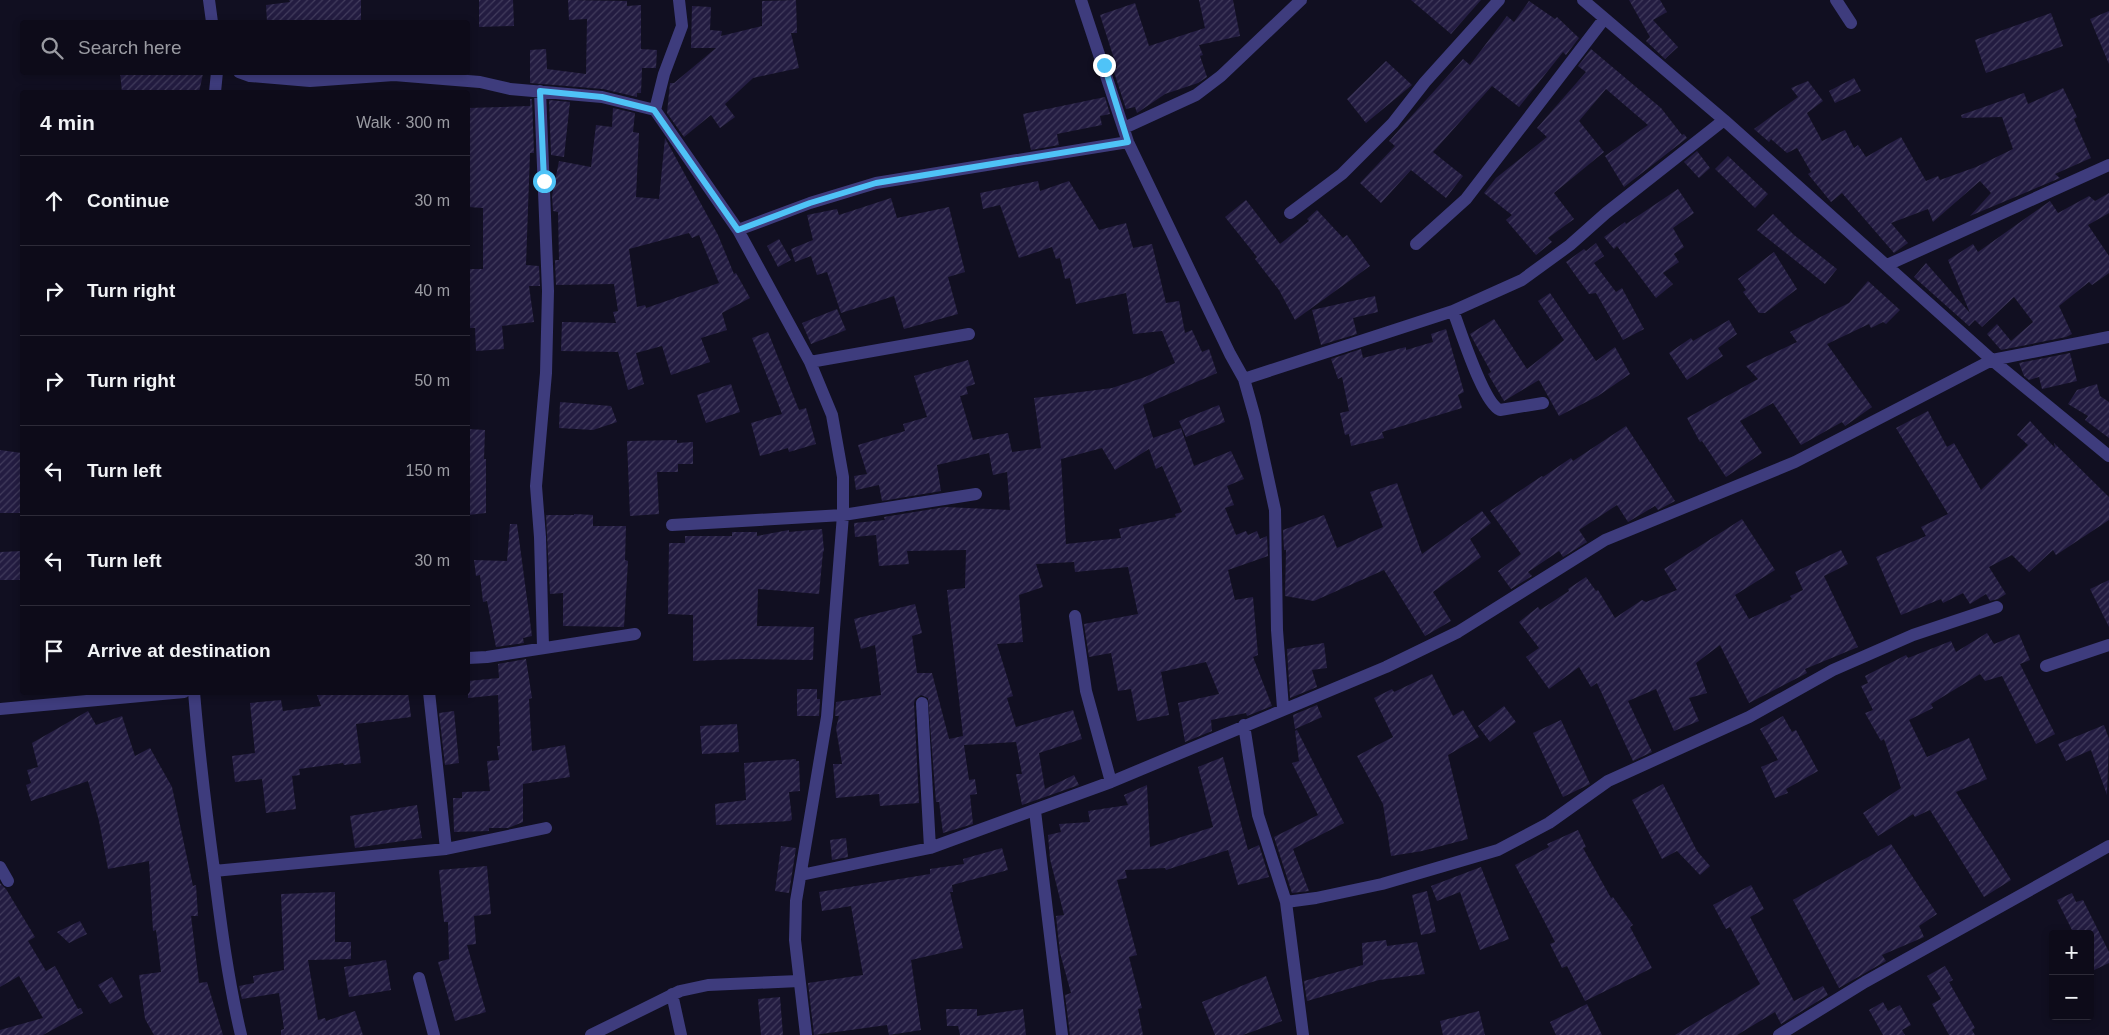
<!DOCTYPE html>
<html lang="en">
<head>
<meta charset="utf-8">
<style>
  body { margin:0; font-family:Arial,sans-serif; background:#161422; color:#f1f3f6 }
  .controls { position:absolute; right:15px; bottom:15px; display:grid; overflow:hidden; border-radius:5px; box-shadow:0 2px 8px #0003 }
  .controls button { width:45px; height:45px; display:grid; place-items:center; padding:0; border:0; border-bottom:1px solid #2d2b38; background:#0d0b19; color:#f1f3f6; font:25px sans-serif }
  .stop { position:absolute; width:15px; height:15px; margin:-11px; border:4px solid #4fc3f7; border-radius:50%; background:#fff }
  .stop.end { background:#4fc3f7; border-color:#fff; box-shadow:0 1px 5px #0008 }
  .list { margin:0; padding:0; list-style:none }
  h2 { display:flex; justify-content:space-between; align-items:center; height:65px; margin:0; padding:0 20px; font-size:21px }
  h2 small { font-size:16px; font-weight:400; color:#9a9ba2 }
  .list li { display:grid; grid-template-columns:32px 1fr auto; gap:15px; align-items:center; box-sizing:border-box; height:90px; padding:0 20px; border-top:1px solid #2d2b38 }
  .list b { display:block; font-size:19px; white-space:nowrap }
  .list em { font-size:16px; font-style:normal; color:#9a9ba2 }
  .icon { flex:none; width:28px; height:28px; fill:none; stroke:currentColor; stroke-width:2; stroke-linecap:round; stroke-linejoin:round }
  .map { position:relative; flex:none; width:2109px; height:1035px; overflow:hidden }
  .search { position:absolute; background:#0d0b19; box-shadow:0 2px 8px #0003; left:20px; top:20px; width:450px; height:55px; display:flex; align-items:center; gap:12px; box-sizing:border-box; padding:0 18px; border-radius:5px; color:#9a9ba2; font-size:19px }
  .panel { position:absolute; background:#0d0b19; box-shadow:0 2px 8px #0003; left:20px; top:90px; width:450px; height:605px; border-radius:5px }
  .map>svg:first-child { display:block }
</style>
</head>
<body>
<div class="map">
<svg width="2109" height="1035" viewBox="0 0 2109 1035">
  <defs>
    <pattern id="building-hatch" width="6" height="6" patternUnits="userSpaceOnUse" patternTransform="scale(1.25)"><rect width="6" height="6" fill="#231c41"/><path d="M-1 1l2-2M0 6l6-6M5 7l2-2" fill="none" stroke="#423c5d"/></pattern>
  </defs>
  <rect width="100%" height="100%" fill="#110f21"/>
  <path fill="url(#building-hatch)" fill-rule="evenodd" d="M289,0h72v22h-94l-1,-17 24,-3z
    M479,0h34l1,26 -35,1z
    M568,0l59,1v5l14,-1v44l16,1 -1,18h-14l-1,25h-4v4l-34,-8 -73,-6v-33l16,-1 1,20 39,5 1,-55 -18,1z
    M796,0l1,33h-6l8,35 -46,10 -28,26 10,13 -15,11 -9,-13 -27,22 -17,-24 3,-30h4l42,-35h-25l1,-42 19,1 -1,23 12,1 -1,5 41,-10v-25z
    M1199,0h34l7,36 -41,9 4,10 -3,1 7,21 -9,6 -33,11 -28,19 -2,-6 -9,2 -13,-40 4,-1 -17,-53 35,-12 14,43 56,-18z
    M1411,0h70l-30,34z
    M1629,0h31l7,12 -14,8 25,27 -13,12 -19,-18 4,-4z
    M1529,1l26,18 2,-2 22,21 -13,17 -3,-3 -44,55 -27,-21 -59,66 30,24 -17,22 -35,-28 -30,33 -21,-20 35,-37 -6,-5 74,-82 7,6 37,-49 7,6z
    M2109,11v53l-19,-45z
    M2051,13l12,33 -77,27 -11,-33z
    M1591,49l70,59 21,27 2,-1 3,4 -63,49 -19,-31 43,-31 -42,-36 -27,32 25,31 -50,41 20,26 -26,19 4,4 -16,13 -30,-35 6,-5 -28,-22 12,-15 51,-41 -10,-9 49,-56 -8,-6z
    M1386,61l26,24 -46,38 -19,-24z
    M120,72h74l9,2 -4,18h-77z
    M1854,78l7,13 -26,12 -6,-12z
    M1808,81l15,20 -16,12 15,28 23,-11 9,18 4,-3 8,12 35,-20 25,44 12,-5 2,4 36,-13 37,-18 -11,-32 -40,1 -1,-3 63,-22 4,11 35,-16 14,29 -3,2 17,39 -36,16 5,4 -90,38 21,-23 -11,-12 -47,41 -5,-13 -37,14 17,20 -14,10 -52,-60 -11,9 -23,-28 3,-2 -14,-24 -10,5 -16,-14 -2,3 -15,-13 44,-32 -7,-9z
    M1105,97l5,17 -10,2 2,9 -45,9 2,11 -28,5 -8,-36z
    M530,99h2l2,54h-4l-4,112 13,1 1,20h-11l5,36 -32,4 2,23 -28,2 -1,-23h-7v-59h15v-61l-15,-1v-99l62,-2z
    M549,100l21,2 -6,55 -13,-2z
    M613,108l22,5 -2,19 6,1 -3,64 23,2 6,-61 53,97 16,39 2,-1 14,25 -28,15 5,17 -26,8 9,24 -39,13 -9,-29 -26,7 8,31 -16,6 -10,-38 -57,-1 1,-29 54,1 -3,-11 5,-1 -4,-27 -58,1 -1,-25h4l-1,-48 -5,-1 -1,-15 7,-35 32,6 5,-42 16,2zM689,233l3,5 7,-3 20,48 -73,25 -1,-3 -8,2 -8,-58z
    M1697,151l13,17 -11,10 -15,-16z
    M1728,156l40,38 -13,14 -40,-39z
    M1038,181l2,10 29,-10 30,49 27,-7 7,25 19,-4 14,59 13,-2 6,32 7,-3 10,22 7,-3 8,24 -74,32 10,33 28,-10 13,38 37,-15 13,28 -17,7 7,19 -9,3 11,27 10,-4 2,4 9,-4 3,8 7,-3 1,20 -40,14 7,30 18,-3 5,58 -5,2 19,49 -25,10 -1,-3 -35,7 1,11 -27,11 -7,-39 41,-9 -13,-32 -45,10 8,43 -32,6 -6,-32 -13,2 -7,-38 -22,4 -5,-33 54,-10 -10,-47 -53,5 -1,-10 -38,2 7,23 -24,8 4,47 -26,2 16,52 -6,2 9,29 57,-17 9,29 -43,14 6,36 29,-14 5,10 -57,20 -6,-31h6l-6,-32 -52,3 5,35 6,-1 2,15 -7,1 3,29 -30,9 -4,-31h-3l-8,-104 -7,-3 -6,4 -1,4 5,100 -39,3 -1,-12 -43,4 -3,-34h9l-6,-36 3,-12h-4l1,-14 45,-7 -6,-50 -14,4 -7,-30 61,-15 7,29 -10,3 5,37h15l17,66 14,-3 -16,-146 18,-2 1,-38 -59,1 2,13 -30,2 -3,-31 -21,2 -1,-14 31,-3 -1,-3 61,-10 65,3 -3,-38 -14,3 -4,-22 -52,12 4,26 -59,10 -3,-16 -23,5 -2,-14 13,-2 -9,-29 47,-14 -2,-7 24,-7 -13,-41 54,-16 7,24 -9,3 2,7 -8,2 13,44 35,-7 4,19 29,-4 -7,-50 78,-10 33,-11 30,-14 -13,-32 -29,3 -7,-41 -50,11 -6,-26 -5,1 -5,-21 -4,1 -4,-12 -33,11 -19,-53 -17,4 -3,-16zM1102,448l13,22 34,-21 7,20 6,-3 20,46 -7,2 1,3 -57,12 2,9 -55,6 -5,-85z
    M1678,189l16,24 -21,15 11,19 -10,7 5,8 -16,11 10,11 -17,14 -39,-52 -3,3 -10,-12 21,-15 1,2z
    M2109,193v20l-21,12 21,31v17l-17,12 -3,-3 -30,24 13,28 -6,3 -65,13 -14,-16 10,-10 14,17 22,-19 -19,-25 -32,30 -7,-7 -6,6 -55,-49 12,-14 44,50 -22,-53 25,-16 5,8 72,-51 8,12 31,-17 6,5z
    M891,198l6,20 52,-11 16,65 -17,5 10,37 -54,15 -10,-33 -53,17 -14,-41 -10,3 -6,-19 -16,6 -4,-13 22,-9 -6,-25 30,-6 2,6z
    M1246,200l34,44 29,-23 -2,-2 10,-9 26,28 4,-3 23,31 -75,54 -16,-30 -24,-31 2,-2 -32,-40z
    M1773,214l21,21 43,34 -12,15 -68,-54z
    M779,239l12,21 -13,7 -11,-21z
    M1596,243l8,13 -10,7 22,29 6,-4 22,41 -21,11 -27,-47 -7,1 -23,-32 18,-13 2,2z
    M1774,252l23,37 -32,24h-6l-16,-21 3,-2 -8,-11z
    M1868,281l32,29 -14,14 -3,-2 -12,6 -2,-4 -42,20 45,63 -27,19 -3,-4 -41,23 -28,-42 -33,18 22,32 -36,24 -24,-36 -2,1 -13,-24 71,-39 -12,-13 51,-24 -7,-10 59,-29z
    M1550,293l46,68 19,-14 15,27 -32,22 -39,20 -20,-36 -35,21 -16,-27 3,-2 -21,-38 24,-15 33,50 37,-29 -26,-39z
    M1375,296l3,16 -25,6 4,16 -36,11 -9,-35z
    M837,309l9,21 -35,14 -9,-21z
    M1729,320l8,14 -19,14 5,8 -36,24 -18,-27 22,-15 2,3z
    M1446,329l18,63 -6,3 4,13 -80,24 2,6 -33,8 -2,-12 -4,1 -5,-22 9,-2 -7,-34 -4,2 -7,-20 30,-10 2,9 43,-11v3l27,-8 -2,-8z
    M768,332l31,78 7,-2 10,36 -27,8 -1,-4 -28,8 -9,-33 31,-9 -30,-76z
    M2070,353l7,28 -35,8 -3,-12 -10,3 -5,-4 -5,-13z
    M731,384l9,28 -34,11 -9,-28z
    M2097,384l3,12 9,6v36l-24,-18 3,-4 -20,-12 9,-14z
    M560,402l51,4 6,16 -24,8 -34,-2z
    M1219,405l6,17 -39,15 -7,-16z
    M1928,411l19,36 7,-4 27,47 47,-45 -11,-10 13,-14 25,27 -1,-5 55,54v23l-53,35 -3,-5 -24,22 -17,-17 -23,12 17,27 -8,5 -8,2 -4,-7 -16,10 -7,-11 -20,10 -2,-4 -40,16 -25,-58 50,-21 -5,-9 27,-13 -52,-86z
    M1626,426l49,75 -17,9 -3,-4 -27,16 -11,-17 -38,25 8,12 -24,15 -4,-6 -31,21 4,4 -21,13 -13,-18 23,-17 -31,-43 52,-35 1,1 28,-19 2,3z
    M468,429l17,1 -1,29h2v54l-18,2z
    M677,440v3l16,-1v22h-15v8h-21l2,42 -29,2 -3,-75z
    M0,450l22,3v60h-22z
    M1397,483l25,71 60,-43 9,12 -21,16 11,18 -48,35 18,29 -26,15 -41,-66 -70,31 -29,-5 1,-46h-2l-1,-20 41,-15 13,33 46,-21 -13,-35z
    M574,514l19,1v11h33l-1,34 3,1 -4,66 -61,-1v-33l-13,1 -4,-79h28z
    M1742,519l33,51 -40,25 14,24 43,-20 -2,-3 13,-6 -8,-18 46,-22 7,14 -24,12 34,71 -53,22 2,4 -58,30 -29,-58 -24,18 11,30 -18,5 10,23 -25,10 -18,-42 -28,12 24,51 -19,9 -36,-78 -6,4 -12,-20 -30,22 -23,-32 13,-9 -20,-26 19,-15 2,3 29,-19 -1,-2 18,-12 10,14 2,-1 17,28 27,-18 4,2 31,-12 -13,-21z
    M510,524h7l15,112 -9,2 1,5 -28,4 -9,-46 -4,1 -3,-27 -4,1 -2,-16 33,1z
    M822,529l2,22 -1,1 -4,42 -61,-5 -1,37 57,1 -1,33 -73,-1 -47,2v-46l-25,-1 1,-71h16v-7h47v-4h25v4l32,-6v2z
    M22,551v29h-22v-28z
    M2109,580v47l-19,-38z
    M1987,633l7,11 25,-10 11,26 -10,4 35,70 -19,10 -34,-68 -17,5 -5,-7 -49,30 2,4 -24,12 18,37 42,-19 18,41 -31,13 55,88 -27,17 -54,-87 -15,7 -2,-3 -35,22 -15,-23 38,-25 -17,-49 -3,2 -16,-28 8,-3 -12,-24 7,-3 -3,-7 41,-21 2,3 43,-17 5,11z
    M1324,643l3,25 -15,2 5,17 -27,11 -3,-49z
    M526,659l6,39 -3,1 3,52 33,-6 5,32 -47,7v38l-15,6h-19v3l-35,1 -1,-34h9v-6l28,-1 -3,-30 12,-1 -2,-14h3l-2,-51 -30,3v-17l31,-3 -1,-14z
    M1432,674l21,42 10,-6 16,27 -31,18 20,84 -46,12 -31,5 -8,-52 -26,-48 36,-19 -19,-39 18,-9 2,3z
    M797,689h20v10h3l-1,17h-22z
    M316,692h57l1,3 34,-3 3,25 -55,7 5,39 -17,2 -1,-2 -44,6 1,6 -8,1 4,33 -30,4 -4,-34 -27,3 -3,-26 23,-3 -5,-50 31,-3 2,11 38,-5z
    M1317,705l5,12 -27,12 -2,-14z
    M1504,706l12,16 -26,20 -12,-16z
    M88,711l8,14 26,-9 13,40 15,-8 22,39 21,99 3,-1 2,31h-7l8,67 8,-1 16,53h-69l-9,-16 -6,-44 22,-3 -5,-42 -3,1 -4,-70 -41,8 -9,-48 -11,-40 -57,20 -5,-16 5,-2 -4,-13 11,-3 -6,-24z
    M454,711l5,52 -14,2 -6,-52z
    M1783,716l9,16 4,-2 22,41 -32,18 2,4 -13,5 -14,-31 17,-7 -18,-31z
    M1561,720l29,64 -27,13 -30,-64z
    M737,724l2,28 -37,2 -2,-28z
    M2104,725l5,14 -2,56 -16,-45 -25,11 -8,-17z
    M1297,730l47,93 -51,26 16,42 -17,2 -18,-56 44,-22 -26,-52 7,-2 -4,-30z
    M1223,757l25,93 11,-5 10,32 -31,8 -10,-35 -62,20 -1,-2 -40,2 2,8 -10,2 20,75 -8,2 13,51 -4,1 5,26h-73l-5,-40 6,-2 -11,-40 -4,-37 8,-1 -14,-56 -2,-24 13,-3 -2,-8 31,-2 -2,-11 40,-6 -4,-10 23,-10 3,62 63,-20 -15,-60z
    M796,759v2h3l1,30 -11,1 3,27 -2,2 -74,4 -1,-21 31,-4 -2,-37z
    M1663,784l34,67 13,15 -10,9 -23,-24 -15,8 -30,-59z
    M417,805l5,33 -67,10 -5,-32z
    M1578,830l8,17 -3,1 28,50 2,-1 20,28 -3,2 22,41 -67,33 -18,-35 -5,2 -12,-24 5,-2 -40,-77 34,-18 -2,-3z
    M846,838l2,19 -16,3 -2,-20z
    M1891,844l46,70 -18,12 5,11 -42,18 4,6 -47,27 -46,-88z
    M781,846l15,2 -7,45 -14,-2z
    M1002,848l6,22 -56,15 1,7h-3l13,56 -52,12 10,70 -32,5 -2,-10 -73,10 -6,-52 55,-8 -12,-69 -29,5 -3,-19 111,-18v-5l34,-5 -1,-5z
    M487,866l4,48 -17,2 2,28 -9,1 19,67 -31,9 -17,-59 11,-3 -1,-37h-4l-5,-52z
    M1481,867l28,72 -29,11 -20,-58 -23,9 -6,-15z
    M0,883l6,6 29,48 -7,4 18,30 9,-5 23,43 3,-1 2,5 -40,22h-43v-5l43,-12 -24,-42 -19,11z
    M1751,885l13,24 -14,8 44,84 29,-15 5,9 -47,29 -6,-12 -38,23h-62l85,-51 -30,-57 -4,2 -13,-24z
    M1427,891l9,41 -15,3 -9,-40z
    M335,892v50h16v17l-43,1 10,60 7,-2 1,3 29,-10 8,24h-82v-5l3,-1 -5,-36 -37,6 -3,-13 15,-3 -1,-7 31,-6 -3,-76z
    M2072,893l4,9 7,-2 26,52v11l-19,9v-38h-16l-17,-34z
    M80,921l7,13 -18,9 -12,-11z
    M1386,940l1,6 30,-4 8,32 -46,6 -72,21 -3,-20 59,-16 -1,-22z
    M386,960l5,30 -42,7 -5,-30z
    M1945,966l8,14 -4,2 26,46 -3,2 3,5h-26l-17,-31 9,-5 -14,-23z
    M1266,976l16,45 -39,14h-28l-13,-33z
    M112,977l11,20 -13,7 -12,-19z
    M780,997l3,38h-22l-3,-36z
    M1883,1002l5,9 12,-6 11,20 -9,5 3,5h-22l-14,-25z
    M1587,1004l15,31h-46l-6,-13z
    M946,1009h31v7l46,-7 3,26h-66l-2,-9h-11z
    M1479,1011l6,24h-42l-3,-14z"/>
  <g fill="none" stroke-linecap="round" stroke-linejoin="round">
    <path stroke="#3e3c7d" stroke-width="12" d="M209,0l3,22
      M1081,0l47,142 102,212 14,25 11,39 20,92 2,120 6,78
      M1583,0l141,120 268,240 117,96
      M1836,0l15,23
      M239,72l11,4 60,5 84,-6 86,7 30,7 92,8 53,13 83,120 72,132 22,53 11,62v38l-16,202 -31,184 -1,39 11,95
      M540,91l8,200 -2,82 -10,113 4,51 3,110
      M215,92l2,-20
      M655,110l9,-36 18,-48 -3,-26
      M1124,128l72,-33 25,-19 80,-76
      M1290,213l52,-39 51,-51 32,-41 74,-82
      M738,230l72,-27 66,-20 252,-41
      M1416,244l50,-45 138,-180
      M1887,265l222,-100
      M1453,311c8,20 30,92 47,99l43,-7
      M810,362l159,-28
      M1244,379l209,-68 69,-31 48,-35 36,-32 118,-93
      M672,525l171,-10 133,-21
      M1075,616l11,75 25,91
      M468,658l19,-1 148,-23
      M2046,666l63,-21
      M194,692c5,60 12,119 20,178 7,56 14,110 27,165
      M429,692l17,157
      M922,703l8,145
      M0,709l184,-17
      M1244,725l14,90 28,87 17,133
      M1035,811l27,224
      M0,867l8,14
      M214,871l232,-22 100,-21
      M801,875l129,-27 181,-66 275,-115 72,-35 147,-92 190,-78 197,-102 117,-23
      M1286,902l30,-4 66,-14 116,-34 51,-27 59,-42 141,-64 84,-47 80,-35 84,-28
      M419,978l15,57
      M672,994l9,41
      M591,1035l89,-44 28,-6 91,-4
      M1779,1035l86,-53 244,-136"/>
  </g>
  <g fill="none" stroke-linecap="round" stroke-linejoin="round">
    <path stroke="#4fc3f7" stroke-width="6" d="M544,181l-4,-90 62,6 52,13 84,120 72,-27 66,-20 252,-41 -24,-77"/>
  </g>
</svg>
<div class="controls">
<button>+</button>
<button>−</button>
</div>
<div class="stop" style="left:544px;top:181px"></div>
<div class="stop end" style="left:1104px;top:65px"></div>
<div class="search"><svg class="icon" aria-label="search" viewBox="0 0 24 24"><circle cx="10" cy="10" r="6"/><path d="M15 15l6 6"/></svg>Search here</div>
<section class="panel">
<h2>4 min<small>Walk · 300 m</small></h2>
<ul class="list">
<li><svg class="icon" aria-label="ahead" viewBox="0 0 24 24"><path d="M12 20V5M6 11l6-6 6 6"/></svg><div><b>Continue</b></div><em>30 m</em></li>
<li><svg class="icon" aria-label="right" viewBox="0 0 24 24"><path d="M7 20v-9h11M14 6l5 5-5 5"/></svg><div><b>Turn right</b></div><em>40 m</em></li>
<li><svg class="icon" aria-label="right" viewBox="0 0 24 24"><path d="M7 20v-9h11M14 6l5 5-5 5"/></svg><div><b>Turn right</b></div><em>50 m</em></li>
<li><svg class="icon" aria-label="left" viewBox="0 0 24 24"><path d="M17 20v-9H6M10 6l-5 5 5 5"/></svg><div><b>Turn left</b></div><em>150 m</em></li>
<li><svg class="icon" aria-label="left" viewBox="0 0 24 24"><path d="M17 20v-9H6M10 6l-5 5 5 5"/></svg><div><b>Turn left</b></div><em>30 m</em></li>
<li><svg class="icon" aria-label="arrive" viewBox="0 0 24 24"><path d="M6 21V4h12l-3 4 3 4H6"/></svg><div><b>Arrive at destination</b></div></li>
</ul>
</section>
</div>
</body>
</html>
